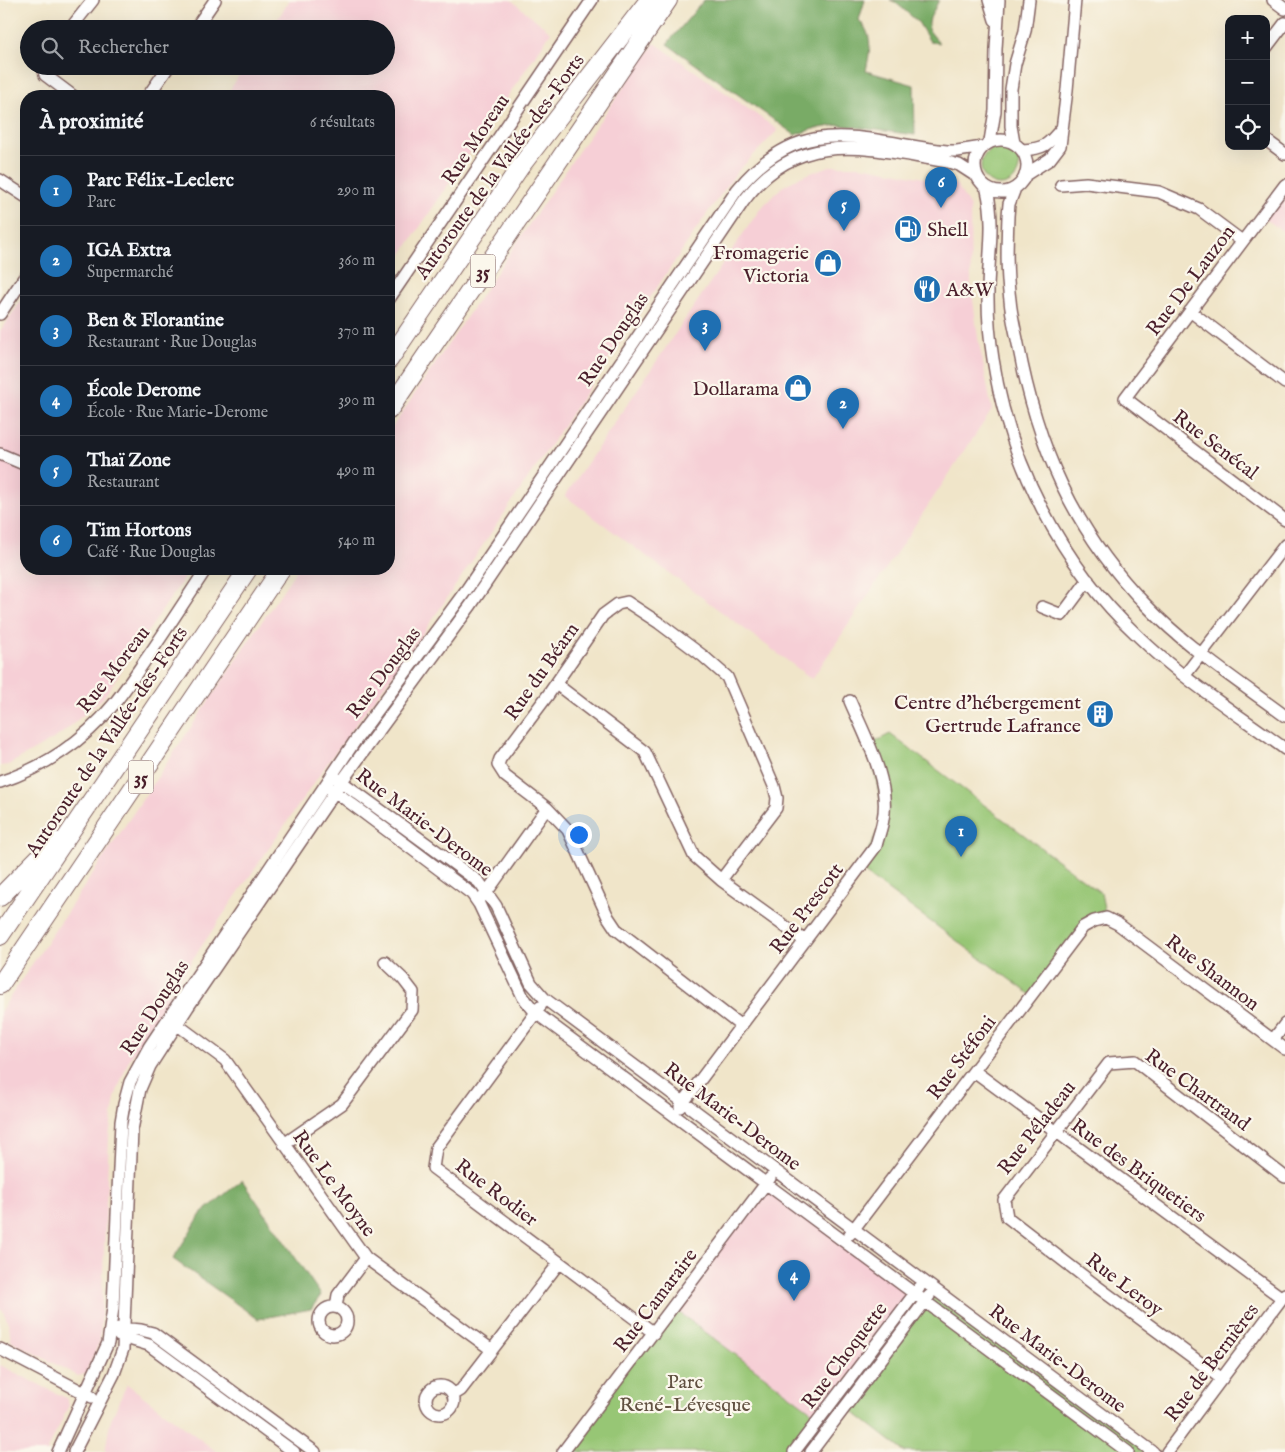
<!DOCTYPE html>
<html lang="fr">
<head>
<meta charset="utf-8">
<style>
  body { margin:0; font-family:"IM FELL English",serif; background:#242831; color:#f1f3f6 }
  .controls { position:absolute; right:15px; top:15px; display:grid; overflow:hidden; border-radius:10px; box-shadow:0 5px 20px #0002 }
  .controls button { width:45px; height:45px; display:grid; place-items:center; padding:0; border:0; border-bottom:1px solid #363941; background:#171b24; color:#f1f3f6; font:25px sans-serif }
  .you { position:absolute; left:578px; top:834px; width:18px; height:18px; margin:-12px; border:4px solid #fff; border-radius:50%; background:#1a73e8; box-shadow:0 0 0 8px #1a73e833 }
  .badge { display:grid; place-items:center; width:32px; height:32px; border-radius:50%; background:#1f6fb2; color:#fff; font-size:16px; font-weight:700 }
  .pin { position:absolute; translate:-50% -41px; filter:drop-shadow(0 1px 2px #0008) }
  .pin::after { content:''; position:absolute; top:26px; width:18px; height:15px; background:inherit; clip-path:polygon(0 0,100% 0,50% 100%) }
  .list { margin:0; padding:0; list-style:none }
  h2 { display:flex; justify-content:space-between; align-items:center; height:65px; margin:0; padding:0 20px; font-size:21px }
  h2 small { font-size:16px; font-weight:400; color:#9ea1a6 }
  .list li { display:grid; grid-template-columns:32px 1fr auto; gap:15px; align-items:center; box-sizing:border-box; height:70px; padding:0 20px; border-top:1px solid #363941 }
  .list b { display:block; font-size:19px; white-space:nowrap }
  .list p { margin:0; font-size:16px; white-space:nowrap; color:#9ea1a6 }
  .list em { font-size:16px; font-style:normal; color:#9ea1a6 }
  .icon { flex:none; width:28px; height:28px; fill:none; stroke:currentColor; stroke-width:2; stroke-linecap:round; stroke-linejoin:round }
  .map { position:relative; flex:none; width:1285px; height:1452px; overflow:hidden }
  .search { position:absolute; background:#171b24; box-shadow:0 5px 20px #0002; left:20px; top:20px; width:375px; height:55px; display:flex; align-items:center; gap:12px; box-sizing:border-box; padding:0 18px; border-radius:28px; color:#9ea1a6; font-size:19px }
  .panel { position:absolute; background:#171b24; box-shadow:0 5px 20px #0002; left:20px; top:90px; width:375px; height:485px; border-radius:20px }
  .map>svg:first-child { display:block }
</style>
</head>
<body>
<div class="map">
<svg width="1285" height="1452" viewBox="0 0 1285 1452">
  <rect width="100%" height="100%" fill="#fbf7ec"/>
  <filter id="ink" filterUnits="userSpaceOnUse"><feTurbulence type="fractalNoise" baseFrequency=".02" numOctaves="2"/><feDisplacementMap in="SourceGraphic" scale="10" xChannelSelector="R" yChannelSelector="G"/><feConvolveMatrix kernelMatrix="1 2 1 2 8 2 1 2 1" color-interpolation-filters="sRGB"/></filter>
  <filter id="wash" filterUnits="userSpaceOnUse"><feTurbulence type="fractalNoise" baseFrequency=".0096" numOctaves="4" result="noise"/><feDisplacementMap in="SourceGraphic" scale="20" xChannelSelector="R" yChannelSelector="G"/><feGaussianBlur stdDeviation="1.12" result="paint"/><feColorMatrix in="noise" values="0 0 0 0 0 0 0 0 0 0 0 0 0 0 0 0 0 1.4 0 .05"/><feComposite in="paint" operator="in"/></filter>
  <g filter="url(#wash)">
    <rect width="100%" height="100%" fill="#f0e5c9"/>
    <path fill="#f6cfd6" d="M290,0h221l40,32 -162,241v-177h-163l19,-30h141v-37h-115z
      M655,43l123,87 -41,42 -29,40 -286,423 -93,126 -135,196 -66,105 -13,35 -6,40 -9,204 -15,33 -7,2 -67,-35 -2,-16 -6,-14 -3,-2v-297l297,-443h92v-137l193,-286z
      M830,166h31l95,18 14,23 1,77 7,54 14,72 -180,269 -247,-183 195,-287 22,-22 18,-10z
      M1285,185v48l-23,-17z
      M26,294v275h164l-87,129 -43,37 -52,30 -8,1v-435z
      M766,1183l148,111 -96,122 -145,-108z
      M0,1365l66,33 3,7 -22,47h-47z
      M127,1384l90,68h-112l5,-30z"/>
    <path fill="#97c675" stroke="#707250" d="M981 166a19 19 0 1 1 38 0a19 19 0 1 1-38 0Z
      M890,734l211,159 5,25 -12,3 -63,74 -172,-126 25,-51 -15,-73z
      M928,1293l224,159h-247l-62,-48z
      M673,1308l145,108 -27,36h-219l-6,-4z"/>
    <path fill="#79ab66" stroke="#626548" d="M704,0h161l-6,20c15,16 11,30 7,51l48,14 1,50 -76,-10 -26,4 -18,6 -128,-91z
      M890,0h49l-9,18 -2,11 11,14 -9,-1 -12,-20 -23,-20z
      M242,1180l79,115 -10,14 -53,10 -85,-60 28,-45z"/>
  </g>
  <g filter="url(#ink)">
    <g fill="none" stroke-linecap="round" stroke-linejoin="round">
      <g stroke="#846462" stroke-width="14">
        <path id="minor" d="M989,0l6,20
          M1273,0l12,9
          M70,29l23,-29
          M195,29l20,-29
          M1266,48l19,-25
          M43,66l2,9 28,21
          M148,96l21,-30
          M975 166a26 26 0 1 1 52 0a26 26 0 1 1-52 0Z
          M1266,140l19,14
          M990,141l5,-30 1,-62 3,-49
          M1014,143l-3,-17v-37l4,-25 10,-33 4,-31
          M1022,150c22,-1 26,-5 40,-22
          M1025,175l25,-16 10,-13 7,-56 8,-90
          M0,180l26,17
          M1061,185l25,-2 73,9 40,17 43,32
          M1285,185l-160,213 160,122
          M987,190c9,37 0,72 1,109 0,20 2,41 5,60 16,104 68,205 145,277 44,43 98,77 147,113
          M1014,191l-5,13 -1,12c-1,28 -2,56 2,84 1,14 5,29 8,44 19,102 55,186 128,261 41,43 92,76 139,111
          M389,299l203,-299
          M1190,311l95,72
          M0,314l26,-39
          M0,454l26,11
          M1042,607l20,8 26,-35
          M1185,675l100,-130
          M556,684l89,68 49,104 27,24 84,61
          M335,777l144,105 17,24 35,77 14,16 608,453
          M0,782c43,-14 84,-41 113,-77 13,-16 24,-33 36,-50 19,-28 38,-57 57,-86
          M329,787l143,107 7,10 44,93 13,16 592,439
          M721,880l55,-72 1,-10 -3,-12 -47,-109 -24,-21 -44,-33 -32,-21 -9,2 -15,11 -55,80 -48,64 -2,6 7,11 42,32 21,22 40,87 8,12 125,97
          M484,896l63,-88
          M540,1007l-104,141 -3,20 221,165
          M171,1020l54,40 141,198 126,92
          M1273,1040l12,-16
          M974,1071l308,227
          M680,1107l196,-261c2,-9 6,-18 7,-27 8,-37 -19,-85 -33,-118
          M284,1144l58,-40 70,-94 1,-18 -10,-13 -18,-17
          M850,1234l233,-307 11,-6 12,-3 12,6 167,125
          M336,1307l2,-12 28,-37
          M319 1321a14 14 0 1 1 28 0a14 14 0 1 1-28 0Z
          M119,1328l22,2 12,3 162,119
          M119,1336l30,9 145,107
          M0,1349l92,48
          M1222,1379l-127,-94 -88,-68 -3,-17 105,-137 26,-2 150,116
          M426 1400a14 14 0 1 1 28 0a14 14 0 1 1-28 0Z
          M453,1395l8,-5 98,-127
          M58,1452l50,-109 5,-35 8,-186 3,-18 6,-22 19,-35 206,-306 112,-152 270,-399c65,-80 124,-49 210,-39h10l26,-4
          M74,1452l40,-78 9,-25 9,-219 8,-41 10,-23 38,-59 154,-226 129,-176 272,-403c55,-76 127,-53 205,-40l11,3 17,11
          M563,1452l207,-274
          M794,1452l125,-164
          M811,1452l118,-156
          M1167,1452l118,-158"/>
      </g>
      <g stroke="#846462" stroke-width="20">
        <path id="highway" d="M389,360l131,-193 129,-167
          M389,410l279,-410
          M0,897l55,-56
          M0,936l248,-367
          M0,985l281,-416"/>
      </g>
      <use href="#minor" stroke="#fff" stroke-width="11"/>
      <use href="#highway" stroke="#fff" stroke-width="18"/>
    </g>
  </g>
  <defs>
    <g id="fuel-disc" transform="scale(1.4375)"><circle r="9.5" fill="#1f6fb2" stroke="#fbf7ec"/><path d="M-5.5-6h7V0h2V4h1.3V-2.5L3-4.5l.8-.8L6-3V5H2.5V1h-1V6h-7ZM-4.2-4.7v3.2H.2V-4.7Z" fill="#fff"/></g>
    <g id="shop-disc" transform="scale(1.4375)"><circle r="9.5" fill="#1f6fb2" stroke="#fbf7ec"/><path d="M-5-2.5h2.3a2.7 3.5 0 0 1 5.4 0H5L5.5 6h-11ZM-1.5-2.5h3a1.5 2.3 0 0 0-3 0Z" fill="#fff"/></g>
    <g id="restaurant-disc" transform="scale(1.4375)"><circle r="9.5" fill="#1f6fb2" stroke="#fbf7ec"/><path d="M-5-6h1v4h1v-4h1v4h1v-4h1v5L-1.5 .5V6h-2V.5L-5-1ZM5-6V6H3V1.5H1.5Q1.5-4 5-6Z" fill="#fff"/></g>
    <g id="building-disc" transform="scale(1.4375)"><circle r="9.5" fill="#1f6fb2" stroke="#fbf7ec"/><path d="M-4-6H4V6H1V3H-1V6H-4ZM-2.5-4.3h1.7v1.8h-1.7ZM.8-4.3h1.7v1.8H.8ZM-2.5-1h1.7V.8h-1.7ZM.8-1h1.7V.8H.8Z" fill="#fff"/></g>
  </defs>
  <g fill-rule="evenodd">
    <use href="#fuel-disc" x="908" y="229"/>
    <use href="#shop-disc" x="828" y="263"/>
    <use href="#restaurant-disc" x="927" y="289"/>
    <use href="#shop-disc" x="798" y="388"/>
    <use href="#building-disc" x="1100" y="714"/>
  </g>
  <g text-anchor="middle" stroke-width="4.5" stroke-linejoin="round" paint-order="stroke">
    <g fill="#fbf7ec" stroke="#7f6065" stroke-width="1">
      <rect x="470.5" y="254.5" width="25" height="33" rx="4"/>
      <rect x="128.5" y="760.5" width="25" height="33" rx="4"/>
    </g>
    <g font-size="19" font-weight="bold" fill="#4a1f2b">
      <text x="483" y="278">35</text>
      <text x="141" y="784">35</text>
    </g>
    <g font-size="20" fill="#4a1f2b" stroke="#fbf7ec">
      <text transform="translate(475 139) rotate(-56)" y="7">Rue Moreau</text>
      <text transform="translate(499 166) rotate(-54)" y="7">Autoroute de la Vallée-des-Forts</text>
      <text transform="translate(1190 280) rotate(-53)" y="7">Rue De Lauzon</text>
      <text transform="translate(613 339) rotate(-56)" y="7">Rue Douglas</text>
      <text transform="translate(1216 444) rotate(37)" y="7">Rue Senécal</text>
      <text transform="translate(113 669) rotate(-52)" y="7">Rue Moreau</text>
      <text transform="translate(541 671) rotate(-55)" y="7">Rue du Béarn</text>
      <text transform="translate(383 672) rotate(-53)" y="7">Rue Douglas</text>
      <text transform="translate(106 741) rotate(-56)" y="7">Autoroute de la Vallée-des-Forts</text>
      <text transform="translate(425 822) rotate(37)" y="7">Rue Marie-Derome</text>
      <text transform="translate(806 908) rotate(-53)" y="7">Rue Prescott</text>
      <text transform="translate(1213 972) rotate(37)" y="7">Rue Shannon</text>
      <text transform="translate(154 1007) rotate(-57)" y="7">Rue Douglas</text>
      <text transform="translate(961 1057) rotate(-53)" y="7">Rue Stéfoni</text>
      <text transform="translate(1198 1089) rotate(36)" y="7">Rue Chartrand</text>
      <text transform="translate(733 1116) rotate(37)" y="7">Rue Marie-Derome</text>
      <text transform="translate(1036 1127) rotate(-52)" y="7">Rue Péladeau</text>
      <text transform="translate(1139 1170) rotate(36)" y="7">Rue des Briquetiers</text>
      <text transform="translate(335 1183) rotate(54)" y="7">Rue Le Moyne</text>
      <text transform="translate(497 1192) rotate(37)" y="7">Rue Rodier</text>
      <text transform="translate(1125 1284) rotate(37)" y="7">Rue Leroy</text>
      <text transform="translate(655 1300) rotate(-53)" y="7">Rue Camaraire</text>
      <text transform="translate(844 1355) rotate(-53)" y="7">Rue Choquette</text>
      <text transform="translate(1058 1358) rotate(37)" y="7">Rue Marie-Derome</text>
      <text transform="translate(1211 1362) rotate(-53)" y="7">Rue de Bernières</text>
    </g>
    <g font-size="20" fill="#4a1f2b" stroke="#fbf7ec" text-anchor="end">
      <text x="927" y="236" text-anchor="start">Shell</text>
      <text x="809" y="259">Fromagerie<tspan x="809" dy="23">Victoria</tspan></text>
      <text x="946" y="296" text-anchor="start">A&amp;W</text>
      <text x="779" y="395">Dollarama</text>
      <text x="1081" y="709">Centre d'hébergement<tspan x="1081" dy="23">Gertrude Lafrance</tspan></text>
    </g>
    <g font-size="20" fill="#615141" stroke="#fbf7ec">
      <text x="685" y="1388">Parc<tspan x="685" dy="23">René-Lévesque</tspan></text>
    </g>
  </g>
</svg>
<div class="controls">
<button>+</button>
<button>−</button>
<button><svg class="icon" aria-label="locate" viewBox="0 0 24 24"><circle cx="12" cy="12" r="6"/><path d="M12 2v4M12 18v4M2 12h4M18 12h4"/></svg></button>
</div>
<div class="you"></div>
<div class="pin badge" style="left:961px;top:857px">1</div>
<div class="pin badge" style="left:843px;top:429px">2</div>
<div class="pin badge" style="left:705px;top:351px">3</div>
<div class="pin badge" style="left:794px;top:1301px">4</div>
<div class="pin badge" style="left:844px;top:231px">5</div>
<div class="pin badge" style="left:941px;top:208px">6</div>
<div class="search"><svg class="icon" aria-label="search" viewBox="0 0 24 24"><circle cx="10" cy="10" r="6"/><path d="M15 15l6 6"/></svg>Rechercher</div>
<section class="panel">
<h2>À proximité<small>6 résultats</small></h2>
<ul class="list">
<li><span class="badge">1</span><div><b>Parc Félix-Leclerc</b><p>Parc</p></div><em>290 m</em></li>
<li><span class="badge">2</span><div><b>IGA Extra</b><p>Supermarché</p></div><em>360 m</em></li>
<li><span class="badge">3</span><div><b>Ben &amp; Florantine</b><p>Restaurant · Rue Douglas</p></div><em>370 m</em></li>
<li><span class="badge">4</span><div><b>École Derome</b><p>École · Rue Marie-Derome</p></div><em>390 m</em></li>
<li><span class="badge">5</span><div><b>Thaï Zone</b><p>Restaurant</p></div><em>490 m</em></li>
<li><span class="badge">6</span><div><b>Tim Hortons</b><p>Café · Rue Douglas</p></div><em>540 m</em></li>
</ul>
</section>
</div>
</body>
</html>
